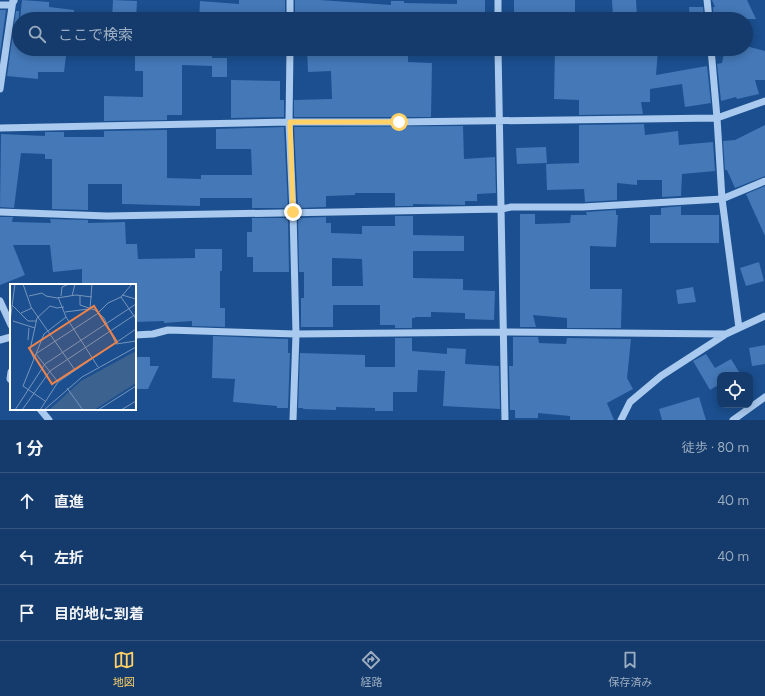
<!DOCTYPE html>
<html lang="ja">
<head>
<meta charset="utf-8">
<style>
  body { margin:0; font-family:"DM Sans","Noto Sans JP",sans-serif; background:#1d4271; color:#f1f3f6 }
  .controls { position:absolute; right:12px; bottom:12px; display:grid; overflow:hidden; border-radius:8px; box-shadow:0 2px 10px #0003 }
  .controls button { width:36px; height:36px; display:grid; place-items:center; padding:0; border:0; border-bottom:1px solid #33557e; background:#143b6b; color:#f1f3f6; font:20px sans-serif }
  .stop { position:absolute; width:12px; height:12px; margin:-9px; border:3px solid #ffd166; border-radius:50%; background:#fff }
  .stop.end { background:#ffd166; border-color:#fff; box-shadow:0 1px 4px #0008 }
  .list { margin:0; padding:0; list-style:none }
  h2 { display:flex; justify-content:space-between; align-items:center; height:52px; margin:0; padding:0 16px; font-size:17px }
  h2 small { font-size:13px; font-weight:400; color:#9dadc1 }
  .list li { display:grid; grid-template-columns:26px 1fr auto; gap:12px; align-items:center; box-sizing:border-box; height:56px; padding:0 16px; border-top:1px solid #33557e }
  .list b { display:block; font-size:15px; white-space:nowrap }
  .list em { font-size:13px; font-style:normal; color:#9dadc1 }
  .icon { flex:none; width:22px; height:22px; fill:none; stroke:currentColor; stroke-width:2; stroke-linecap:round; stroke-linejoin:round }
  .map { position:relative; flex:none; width:765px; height:420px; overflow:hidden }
  .search { position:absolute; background:#143b6b; box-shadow:0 2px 10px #0003; left:12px; right:12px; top:12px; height:44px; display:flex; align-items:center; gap:10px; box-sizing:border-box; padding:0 14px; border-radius:22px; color:#9dadc1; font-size:15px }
  .sheet { height:220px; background:#143b6b }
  nav { display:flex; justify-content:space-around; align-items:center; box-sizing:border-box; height:56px; border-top:1px solid #33557e; background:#143b6b; font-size:11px; color:#9dadc1 }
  nav a { display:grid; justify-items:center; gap:2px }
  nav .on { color:#ffd166 }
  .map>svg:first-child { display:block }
</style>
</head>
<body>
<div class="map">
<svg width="765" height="420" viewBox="0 0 765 420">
  <rect width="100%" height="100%" fill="#1b4f8f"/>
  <path fill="#4478b7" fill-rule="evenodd" d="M22,0l27,2v5l25,3v9h-54z
    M113,0l24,1 -1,18h-24z
    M239,0h46v19h-86l1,-18 39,3z
    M295,0h25l71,5v-4h13v2l53,1v-4h28v19h-190z
    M514,0h61v19h-61z
    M612,0h24l1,17 -24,1z
    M712,0h35l9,19h-42l-1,-12h2z
    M689,7h14l1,12h-14z
    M0,10h6l-6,44z
    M16,11h3v38h8v3l39,4 -2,16h-26v7l-31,-3z
    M746,46l19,5v29h-10l4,14 -22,5 -1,-2 -15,4 -4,-37 5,-1 3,-14h21z
    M168,49h44v9h15v19h-15v-11l-30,-1v50h-15v5l-63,1v-25l39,1v-26h-8v-19h33z
    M307,49h101v13l24,1 -1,54h-137v-17l38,-1 -1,-28 -23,1z
    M555,49h46v2l29,-1v-1l28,1 -2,25 51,-9 4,37 -26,4 -3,-23 -32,5v13h-9l2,12 -64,1v-15l-25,-1z
    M231,80l49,1v19h4v17l-53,1z
    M644,124l1,11 33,-4 1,14 34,-3 2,29 -33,3 -1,22 -19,1v-17h-25v5l-20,-2v17l-32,2 -1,-13 -37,1 -1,-26 33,-1v-38z
    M765,125v51l-30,12 -8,-18h-2l-2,-29 12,-1z
    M463,126l1,33 31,-2 1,36 -19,1v7h-12v4l-52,-1v2h-18v-13h-40v2l-29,1v11l-28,1 -4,-81z
    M284,127l4,81h-36v-10h-52v8l-78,-2v-20h-34v26l-36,-1v-50h-7v-5l-24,-1 -7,55 -14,-1 1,-73 44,2v-4h19v5h40v-6l63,-1v48l34,1v-4h51l-1,-26h-35v-20z
    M546,147l1,16 -30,1 -1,-16z
    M765,186v50l-19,-42z
    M681,206v9h38v28h-69v-28h11v-7z
    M616,210v5h2l-2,32 -26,-1v43h32l-1,39h-54v-10l-34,-3 3,12h-16v-113h15v10l35,-1 1,-8h16l-1,-3z
    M395,216h18v19l51,1v15h-51v27l50,1v11l32,1 -1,29 -29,-1v-6l-34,-1v5h-16v1h-3v10h-17v-3h-15v-20h-47v22h-32v-29h3v-26h-5l-1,-54 28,-1v6h5v10l31,1v-8h33zM332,258l30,1 1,27h-31z
    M0,217h13l-1,5h3l36,1 -1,-4 38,1v3l37,-1 1,22h11l1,15 57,-1v-9h27v22h-2v37h5v19l-33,-1v-5l-28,2v-2l-29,1v-37h-53v-16l-29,3 -3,-27h-37l12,30 -25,10z
    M252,218h36l1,54h-36v-15h-6v-25h5z
    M759,262l5,19 -18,5 -6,-18z
    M693,287l3,15 -18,2 -2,-14z
    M213,336l75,3v14h2l-2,55h-11v-2l-44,-4 2,-23 -23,-1z
    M513,337h25l1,6 27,1 1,-6 64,1 -4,39 6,11 -26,14 7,17h-44v-4l-32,-3v5h-23v-8h-5l-1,-44h4z
    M395,338h17v13l35,3v-6l19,1 -1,15 34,2 1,43 -57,-3 2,-35 -27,-1 -1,22h-24v19h-18v-3l-39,-1v3l-33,-1v-1h-5l2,-55 65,2v12h30z
    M765,345v19l-13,2 -3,-18z
    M706,354l9,14 16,-9 10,16h-21v9l-10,6 -17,-29z
    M135,357h15v9h9l-11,23h-13z
    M699,397l7,23h-44l-3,-11z"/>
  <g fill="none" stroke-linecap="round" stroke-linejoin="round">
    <path stroke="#a9c9ee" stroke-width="7" d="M498,0v19
      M707,0l2,19
      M0,5h11l3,-4
      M290,19v-19
      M290,49l-1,73 4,90 3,122 -3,86
      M498,49l7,371
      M711,49l6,69 5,81 17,129
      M0,89l13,-89
      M0,128l289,-6h110l318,-4 48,-17
      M0,212l107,4 395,-7 9,-2h72l139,-8 43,-18
      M0,301l11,24
      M135,335l18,-1 15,-4 128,4 207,-2 223,2
      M0,340l11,-3
      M11,372l-1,7 1,1
      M40,409l9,11
      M621,420l9,-18 31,-26 65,-42 39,-18
      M733,420l32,-23"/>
  </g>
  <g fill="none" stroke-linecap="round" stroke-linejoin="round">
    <path stroke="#ffd166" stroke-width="5" d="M293,212l-3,-90h109"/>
  </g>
  <g transform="translate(10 284)">
    <rect width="126" height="126" fill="#1b4f8f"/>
    <path d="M126,67v32l-42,27h-45l32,-29z" fill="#3c6290"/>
    <path fill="none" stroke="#7695bc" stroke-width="1" d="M13,0l8,23 44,63M112,11l14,4M19,12l13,-3 4,3 11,2 19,-3 16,2M51,12l1,-9 7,-3M62,12l3,-12M70,12v9l15,5 9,8 12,26 20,-3M48,13l8,20 32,50M111,13l15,22M111,13l11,-13M2,21l16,16h8M80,25l2,-25M55,28l24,-3M11,29l11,-5M0,37l5,-37M3,37l22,7M18,56l1,-12M27,69l60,-39 11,-11 13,-6M26,70l22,28M24,75l-4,-9 7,-32 13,-12 7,2 7,-1M57,104l16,22M35,117l-22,-15 21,-52 22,-17M5,126l30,-46 91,-60M12,126l28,-39 86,-57M30,126l18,-28 78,-53M34,126l38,-33 54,-30M88,126l38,-24M111,126l15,-9"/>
    <path fill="#ee8249" fill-opacity="0.15" stroke="#ee8249" stroke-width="2" d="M84,22l23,36 -65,42 -23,-36z"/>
    <rect width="126" height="126" fill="none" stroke="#fff" stroke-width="2"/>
  </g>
</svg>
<div class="controls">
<button><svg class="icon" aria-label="locate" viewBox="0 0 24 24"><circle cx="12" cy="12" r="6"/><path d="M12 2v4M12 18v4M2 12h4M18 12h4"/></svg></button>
</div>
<div class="stop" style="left:399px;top:122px"></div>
<div class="stop end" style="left:293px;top:212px"></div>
<div class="search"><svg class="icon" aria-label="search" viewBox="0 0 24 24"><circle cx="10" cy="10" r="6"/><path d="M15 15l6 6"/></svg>ここで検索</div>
</div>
<section class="sheet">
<h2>1 分<small>徒歩 · 80 m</small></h2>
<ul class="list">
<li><svg class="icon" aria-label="ahead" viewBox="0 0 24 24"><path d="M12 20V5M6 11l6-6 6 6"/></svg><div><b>直進</b></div><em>40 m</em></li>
<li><svg class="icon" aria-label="left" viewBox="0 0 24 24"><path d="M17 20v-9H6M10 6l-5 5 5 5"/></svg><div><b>左折</b></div><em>40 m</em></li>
<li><svg class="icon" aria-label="arrive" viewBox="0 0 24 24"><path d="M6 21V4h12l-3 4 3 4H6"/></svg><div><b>目的地に到着</b></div></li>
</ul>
</section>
<nav>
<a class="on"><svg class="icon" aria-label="map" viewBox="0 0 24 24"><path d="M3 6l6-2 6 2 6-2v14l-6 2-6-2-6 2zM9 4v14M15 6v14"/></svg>地図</a>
<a><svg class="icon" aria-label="directions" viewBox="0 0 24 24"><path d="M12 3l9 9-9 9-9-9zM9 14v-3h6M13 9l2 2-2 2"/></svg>経路</a>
<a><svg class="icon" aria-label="saved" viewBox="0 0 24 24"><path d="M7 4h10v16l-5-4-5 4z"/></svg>保存済み</a>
</nav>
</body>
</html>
